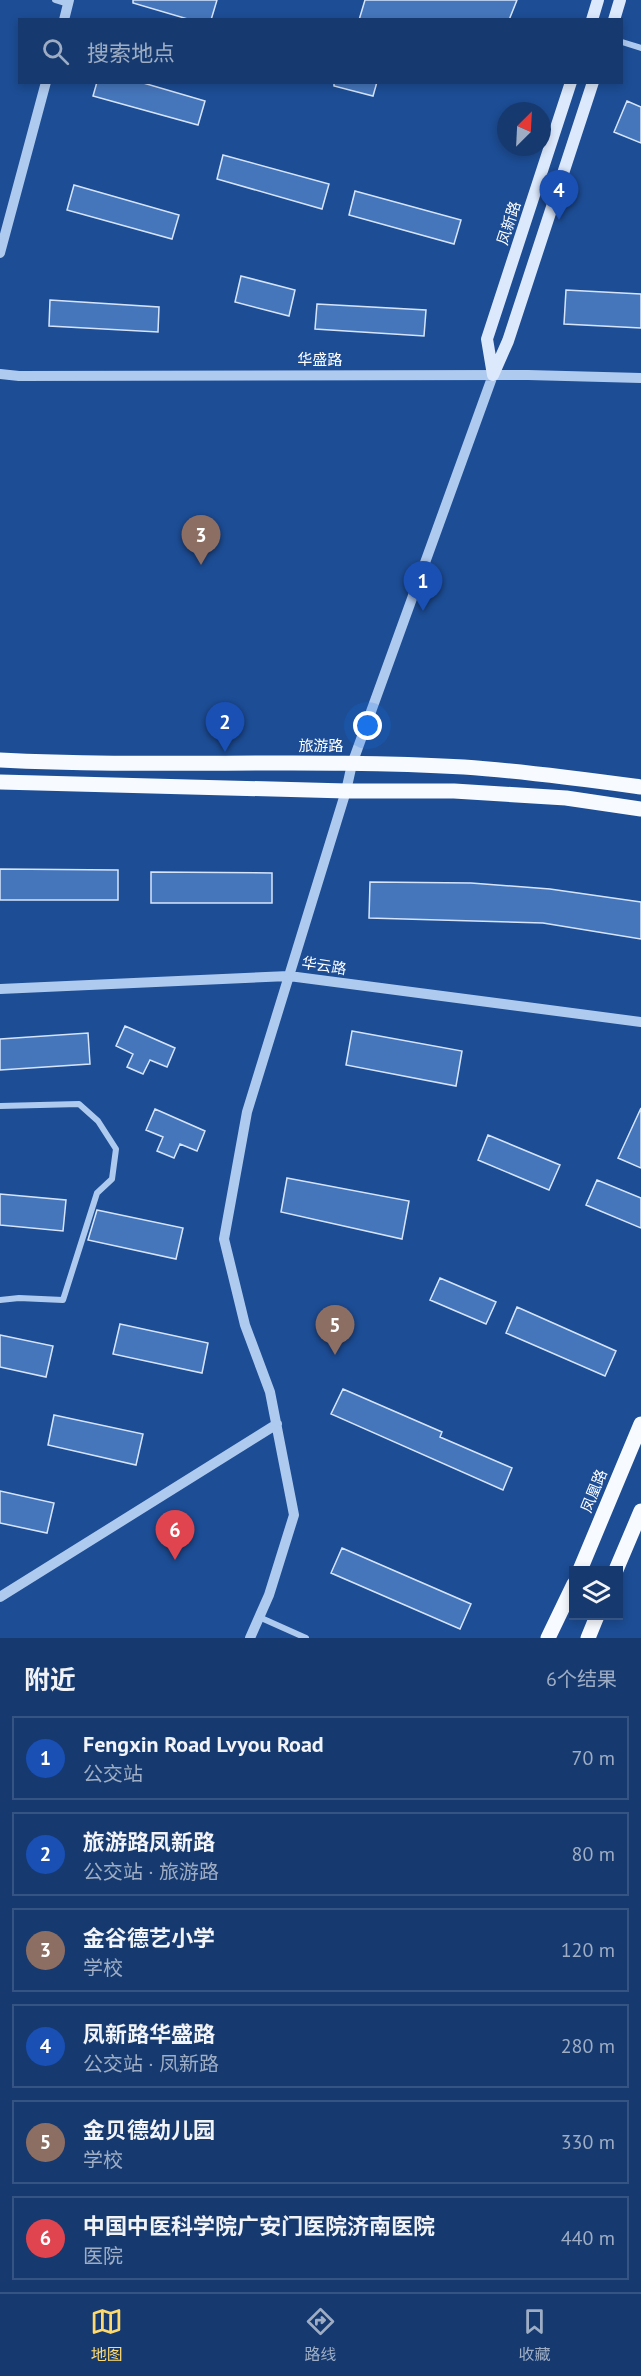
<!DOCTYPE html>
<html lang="zh">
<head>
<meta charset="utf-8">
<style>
  body { margin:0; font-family:"PT Sans","Noto Sans SC",sans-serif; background:#234578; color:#f1f3f6 }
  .controls { position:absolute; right:18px; bottom:18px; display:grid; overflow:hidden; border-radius:0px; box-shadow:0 3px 9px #0003 }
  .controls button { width:54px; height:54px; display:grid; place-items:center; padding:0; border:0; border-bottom:2px solid #355483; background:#163a70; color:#f1f3f6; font:30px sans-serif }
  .compass { position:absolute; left:497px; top:102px; width:54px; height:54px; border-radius:50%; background:#163a70; box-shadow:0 3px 9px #0003; rotate:24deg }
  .you { position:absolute; left:368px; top:726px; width:21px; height:21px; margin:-15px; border:4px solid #fff; border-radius:50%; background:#1a73e8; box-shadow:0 0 0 9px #1a73e833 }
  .badge { display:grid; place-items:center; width:39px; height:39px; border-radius:50%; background:#feda6e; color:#fff; font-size:20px; font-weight:700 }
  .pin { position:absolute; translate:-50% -50px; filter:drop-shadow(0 2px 3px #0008) }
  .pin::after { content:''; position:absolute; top:32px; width:21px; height:18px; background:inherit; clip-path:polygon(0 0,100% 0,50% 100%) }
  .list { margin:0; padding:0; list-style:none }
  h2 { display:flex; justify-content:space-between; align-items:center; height:78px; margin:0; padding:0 24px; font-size:26px }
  h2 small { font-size:20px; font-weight:400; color:#9eadc3 }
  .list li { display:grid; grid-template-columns:39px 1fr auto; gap:18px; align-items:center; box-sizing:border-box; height:84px; margin:0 12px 12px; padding:0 12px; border:2px solid #355483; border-radius:0px }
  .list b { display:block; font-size:22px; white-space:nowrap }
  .list p { margin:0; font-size:20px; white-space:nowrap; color:#9eadc3 }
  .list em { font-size:20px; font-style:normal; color:#9eadc3 }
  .icon { flex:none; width:33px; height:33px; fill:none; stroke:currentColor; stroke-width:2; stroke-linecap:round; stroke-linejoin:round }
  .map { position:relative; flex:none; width:641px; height:1638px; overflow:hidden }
  .search { position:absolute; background:#163a70; box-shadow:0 3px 9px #0003; left:18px; right:18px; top:18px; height:66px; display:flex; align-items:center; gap:15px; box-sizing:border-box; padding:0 21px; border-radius:0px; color:#9eadc3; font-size:22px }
  .sheet { height:654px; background:#163a70 }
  nav { display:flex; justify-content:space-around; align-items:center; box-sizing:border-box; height:84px; border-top:2px solid #355483; background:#163a70; font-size:16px; color:#9eadc3 }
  nav a { display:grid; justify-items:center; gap:3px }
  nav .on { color:#feda6e }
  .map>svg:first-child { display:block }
</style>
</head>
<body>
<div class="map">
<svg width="641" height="1638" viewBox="0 0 641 1638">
  <rect width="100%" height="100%" fill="#1d4d95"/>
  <path fill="#4576bb" stroke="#d6e5fb" stroke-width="1.5" d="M133,0h84l-6,20h-20l-58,-17z
    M365,0h152l-8,20h-150z
    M97,82h43l65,19 -7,24 -105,-29z
    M334,82h43l-4,14 -39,-10z
    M627,101l14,6v36l-27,-11z
    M223,155l106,29 -7,25 -105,-30z
    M74,185l105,30 -7,24 -105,-29z
    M355,191l106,29 -7,24 -105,-29z
    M241,276l54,14 -6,26 -54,-14z
    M566,290l75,4v34l-77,-4z
    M50,300l109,7 -1,25 -109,-6z
    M317,304l109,6 -2,26 -109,-7z
    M0,869l118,1v30h-118z
    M151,872l121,1v30h-121z
    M370,882l101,1 79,6 91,13v37l-98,-16 -174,-5z
    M125,1026l50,22 -8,19 -17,-7 -7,14 -16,-7 6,-13 -17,-8z
    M352,1031l110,20 -6,35 -110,-21z
    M88,1033l2,31 -90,6v-31z
    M641,1108v60l-23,-10z
    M155,1109l50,22 -8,20 -17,-7 -6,14 -17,-7 6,-14 -17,-7z
    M488,1135l72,30 -11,25 -71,-30z
    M287,1178l122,23 -7,38 -121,-27z
    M597,1180l44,18v30l-55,-23z
    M0,1194l66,6 -3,31 -63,-6z
    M97,1210l86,18 -7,31 -88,-19z
    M440,1278l56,24 -10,22 -56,-24z
    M517,1307l99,44 -11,25 -99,-43z
    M120,1324l88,19 -6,30 -89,-19z
    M0,1335l53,11 -7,31 -46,-10z
    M343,1389l99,43 -2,5 72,31 -9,22 -172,-76z
    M54,1415l89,19 -7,31 -88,-20z
    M0,1491l54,12 -7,30 -47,-10z
    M342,1548l129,56 -11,25 -129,-56z"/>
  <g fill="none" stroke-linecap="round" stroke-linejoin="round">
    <path stroke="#afcaef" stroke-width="6" d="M55,0l13,4
      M622,42l19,6
      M0,1106l79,-2 19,17 18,28 -4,30 -15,14 -34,107 -44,-2 -19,2
      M259,1617l47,21"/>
    <path stroke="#afcaef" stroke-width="10" d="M64,20l5,-20
      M0,253l46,-171
      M0,374l19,2 509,-1 113,3
      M0,989l289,-13 352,46
      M0,1597l277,-173
      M250,1638l19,-43 25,-80 -24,-123 -25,-67 -21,-86 23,-127 99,-321 6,-27 141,-389"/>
    <path stroke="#dce8fb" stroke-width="12" d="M592,20l6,-20
      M614,20l6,-20
      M493,375l15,-34 85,-259
      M493,375l-6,-36 84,-257"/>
    <path stroke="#f7faff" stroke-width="15" d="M0,760c155,8 310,-2 464,7 60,4 118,12 177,20
      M0,782l346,9h108l112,7 75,11
      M580,1570l61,-146
      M616,1570l25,-59
      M548,1638l26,-54
      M588,1638l9,-22"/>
  </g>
  <g text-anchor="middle" stroke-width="4.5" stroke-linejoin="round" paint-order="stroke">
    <g font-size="15" fill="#fff" stroke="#1d4d95">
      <text transform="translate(509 223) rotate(-72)" y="5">凤新路</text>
      <text x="320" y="365">华盛路</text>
      <text x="321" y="751">旅游路</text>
      <text transform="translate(324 966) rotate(9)" y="5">华云路</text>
      <text transform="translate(594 1491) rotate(-68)" y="5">凤凰路</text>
    </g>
  </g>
</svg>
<div class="controls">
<button><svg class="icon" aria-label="layers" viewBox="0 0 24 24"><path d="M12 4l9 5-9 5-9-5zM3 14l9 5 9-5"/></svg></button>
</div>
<svg class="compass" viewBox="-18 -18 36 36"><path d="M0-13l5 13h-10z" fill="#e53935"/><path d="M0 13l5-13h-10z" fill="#9eadc3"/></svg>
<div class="you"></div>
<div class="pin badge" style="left:423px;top:611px;background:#1a4fb4">1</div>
<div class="pin badge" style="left:225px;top:752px;background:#1a4fb4">2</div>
<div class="pin badge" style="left:201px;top:565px;background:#8d6e63">3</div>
<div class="pin badge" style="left:559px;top:220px;background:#1a4fb4">4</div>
<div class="pin badge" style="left:335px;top:1355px;background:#8d6e63">5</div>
<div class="pin badge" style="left:175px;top:1560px;background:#e0444e">6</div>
<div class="search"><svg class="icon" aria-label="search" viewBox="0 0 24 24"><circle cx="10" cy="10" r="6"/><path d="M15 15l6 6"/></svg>搜索地点</div>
</div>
<section class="sheet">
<h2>附近<small>6个结果</small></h2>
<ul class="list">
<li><span class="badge" style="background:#1a4fb4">1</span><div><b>Fengxin Road Lvyou Road</b><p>公交站</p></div><em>70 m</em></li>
<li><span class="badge" style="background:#1a4fb4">2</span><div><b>旅游路凤新路</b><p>公交站 · 旅游路</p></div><em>80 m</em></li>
<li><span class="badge" style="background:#8d6e63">3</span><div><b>金谷德艺小学</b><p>学校</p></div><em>120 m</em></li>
<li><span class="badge" style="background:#1a4fb4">4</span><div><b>凤新路华盛路</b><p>公交站 · 凤新路</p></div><em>280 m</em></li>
<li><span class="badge" style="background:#8d6e63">5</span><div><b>金贝德幼儿园</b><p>学校</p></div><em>330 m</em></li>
<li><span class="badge" style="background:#e0444e">6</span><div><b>中国中医科学院广安门医院济南医院</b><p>医院</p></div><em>440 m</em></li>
</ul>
</section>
<nav>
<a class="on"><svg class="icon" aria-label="map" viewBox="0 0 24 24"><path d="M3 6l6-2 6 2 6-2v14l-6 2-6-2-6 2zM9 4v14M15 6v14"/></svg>地图</a>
<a><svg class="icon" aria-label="directions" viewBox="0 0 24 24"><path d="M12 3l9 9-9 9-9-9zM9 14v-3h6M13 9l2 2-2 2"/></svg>路线</a>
<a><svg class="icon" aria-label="saved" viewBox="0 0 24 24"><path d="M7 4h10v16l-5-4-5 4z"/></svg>收藏</a>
</nav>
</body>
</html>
